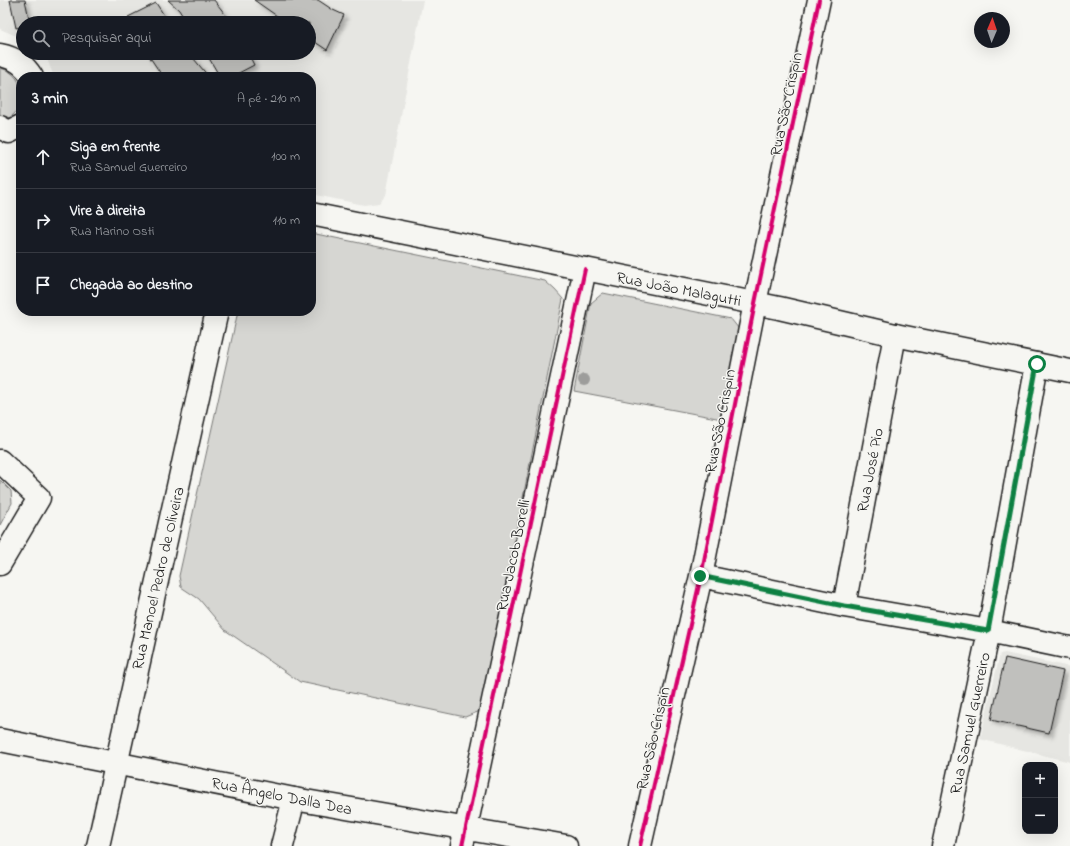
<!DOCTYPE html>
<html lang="pt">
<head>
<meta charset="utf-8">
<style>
  body { margin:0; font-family:"Indie Flower",sans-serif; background:#20242c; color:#f1f3f6 }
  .controls { position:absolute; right:12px; bottom:12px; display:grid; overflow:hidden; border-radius:8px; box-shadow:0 4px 16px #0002 }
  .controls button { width:36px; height:36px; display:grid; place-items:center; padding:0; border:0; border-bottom:1px solid #363941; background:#171b24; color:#f1f3f6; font:20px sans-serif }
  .compass { position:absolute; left:974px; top:12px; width:36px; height:36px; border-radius:50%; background:#171b24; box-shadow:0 4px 16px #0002; rotate:2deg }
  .stop { position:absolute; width:12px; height:12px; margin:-9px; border:3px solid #0b8043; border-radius:50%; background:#fff }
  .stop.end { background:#0b8043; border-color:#fff; box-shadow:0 1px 4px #0008 }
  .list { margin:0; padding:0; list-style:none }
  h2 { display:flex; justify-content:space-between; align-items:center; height:52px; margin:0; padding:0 16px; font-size:17px }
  h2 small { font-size:13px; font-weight:400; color:#9ea1a6 }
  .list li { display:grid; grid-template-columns:26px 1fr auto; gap:12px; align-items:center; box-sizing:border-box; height:64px; padding:0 16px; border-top:1px solid #363941 }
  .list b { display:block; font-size:15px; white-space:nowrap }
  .list p { margin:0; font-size:13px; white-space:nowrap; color:#9ea1a6 }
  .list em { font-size:13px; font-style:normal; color:#9ea1a6 }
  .icon { flex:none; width:22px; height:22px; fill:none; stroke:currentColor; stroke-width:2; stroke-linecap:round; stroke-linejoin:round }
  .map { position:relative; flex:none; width:1070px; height:846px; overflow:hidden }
  .search { position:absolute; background:#171b24; box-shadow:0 4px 16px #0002; left:16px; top:16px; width:300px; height:44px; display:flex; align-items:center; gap:10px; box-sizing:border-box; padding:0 14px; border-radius:22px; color:#9ea1a6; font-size:15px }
  .panel { position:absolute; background:#171b24; box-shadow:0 4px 16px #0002; left:16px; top:72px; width:300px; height:244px; border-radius:16px }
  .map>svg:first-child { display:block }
</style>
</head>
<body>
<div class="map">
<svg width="1070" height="846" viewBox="0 0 1070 846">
  <defs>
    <filter id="shadow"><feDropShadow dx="3.5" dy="3.5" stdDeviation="2" flood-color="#0004"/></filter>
  </defs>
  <rect width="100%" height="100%" fill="#f6f6f2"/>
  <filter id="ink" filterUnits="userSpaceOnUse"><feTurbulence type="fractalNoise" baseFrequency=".025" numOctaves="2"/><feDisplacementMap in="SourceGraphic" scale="8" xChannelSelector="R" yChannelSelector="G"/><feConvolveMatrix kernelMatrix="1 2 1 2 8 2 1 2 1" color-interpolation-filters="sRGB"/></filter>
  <g filter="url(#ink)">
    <path fill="#e6e6e2" d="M0,0h423l-37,195 -7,8 -15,2 -53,-11v-117h-257l-7,-18 -6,-6h268v-30h-286v15l-9,-3 -14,-6z
      M1005,653l65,14v95l-90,-23 20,-85z"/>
    <path fill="#d6d6d2" stroke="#797977" d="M0,68c29,6 29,48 0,53z
      M311,233l234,48 10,9 8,9 -83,412 -15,6 -165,-35 -75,-52 -26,-31 -18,-12 -2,-11 59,-265h73z
      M603,293l128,26 8,10 -17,90 -148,-28 17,-88z
      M0,480l11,11 1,12 -12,22z"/>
    <path fill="#c0c0bd" stroke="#1c1c1c" filter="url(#shadow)" d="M10,0h15l5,23h-7v3l-7,2z
      M168,0h46l18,23h-45l-8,-13z
      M254,0h64l15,10 11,5 -17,35 -18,-12v-15h-22z
      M156,3l13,20h-38l-3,-6z
      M147,53h42l20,24h-46z
      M206,53h42l6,12 -23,12h-11z
      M1005,658l58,13 -14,62 -58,-13z"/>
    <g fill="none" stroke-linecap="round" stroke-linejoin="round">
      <g stroke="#1c1c1c" stroke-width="25">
        <path id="minor" d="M0,461l39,37 -39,66
          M701,576l143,30 145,25 81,17
          M844,606l51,-271
          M98,846l119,-535
          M282,846l12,-47
          M462,846l123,-577
          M640,846l61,-270 54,-273 64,-303
          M943,846l46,-215 48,-267"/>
      </g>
      <g stroke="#1c1c1c" stroke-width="25">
        <path id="major" d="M0,55c15,3 24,9 32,22
          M0,127l9,5 12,-6
          M311,214l468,94 116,27 175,36
          M0,740l294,59 272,47"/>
      </g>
      <use href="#minor" stroke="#f6f6f2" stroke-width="22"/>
      <use href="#major" stroke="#f6f6f2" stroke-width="22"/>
      <g stroke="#f6f6f2" stroke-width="6">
        <path id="cycleway" d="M462,846l123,-577
          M640,846l61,-270 54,-273 64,-303"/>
      </g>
      <use href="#cycleway" stroke="#d6006c" stroke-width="4"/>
    </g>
    <circle fill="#9d9d9b" cx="584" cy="380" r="6"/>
  </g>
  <g fill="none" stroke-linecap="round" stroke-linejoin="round" filter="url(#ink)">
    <path stroke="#0b8043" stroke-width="5" d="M700,576l144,30 144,25 49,-267"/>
  </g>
  <g text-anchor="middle" stroke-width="3" stroke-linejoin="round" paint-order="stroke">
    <g font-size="16" fill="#1c1c1c" stroke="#f6f6f2">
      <text transform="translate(785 104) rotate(-78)" y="6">Rua São Crispin</text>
      <text transform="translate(679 288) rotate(11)" y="6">Rua João Malagutti</text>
      <text transform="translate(719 421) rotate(-79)" y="6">Rua São Crispin</text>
      <text transform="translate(869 470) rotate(-79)" y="6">Rua José Pio</text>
      <text transform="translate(512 555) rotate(-78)" y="6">Rua Jacob Borelli</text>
      <text transform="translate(157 578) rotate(-77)" y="6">Rua Manoel Pedro de Oliveira</text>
      <text transform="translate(969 723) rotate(-78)" y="6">Rua Samuel Guerreiro</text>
      <text transform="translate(652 738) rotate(-77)" y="6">Rua São Crispin</text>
      <text transform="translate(282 795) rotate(11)" y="6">Rua Ângelo Dalla Dea</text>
    </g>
  </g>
</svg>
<div class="controls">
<button>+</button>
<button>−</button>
</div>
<svg class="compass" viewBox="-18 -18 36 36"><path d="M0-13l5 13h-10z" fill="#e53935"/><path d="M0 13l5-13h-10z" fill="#9ea1a6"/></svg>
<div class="stop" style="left:1037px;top:364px"></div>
<div class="stop end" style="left:700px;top:576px"></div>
<div class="search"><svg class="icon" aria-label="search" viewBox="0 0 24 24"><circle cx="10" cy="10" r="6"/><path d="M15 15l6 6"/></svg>Pesquisar aqui</div>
<section class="panel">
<h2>3 min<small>A pé · 210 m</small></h2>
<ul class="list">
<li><svg class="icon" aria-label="ahead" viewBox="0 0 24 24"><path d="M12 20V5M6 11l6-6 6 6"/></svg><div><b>Siga em frente</b><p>Rua Samuel Guerreiro</p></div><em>100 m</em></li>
<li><svg class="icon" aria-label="right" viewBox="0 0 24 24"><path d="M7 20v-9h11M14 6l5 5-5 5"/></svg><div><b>Vire à direita</b><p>Rua Marino Osti</p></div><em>110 m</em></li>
<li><svg class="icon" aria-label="arrive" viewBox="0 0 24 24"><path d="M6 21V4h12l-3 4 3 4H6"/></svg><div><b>Chegada ao destino</b></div></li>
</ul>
</section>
</div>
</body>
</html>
